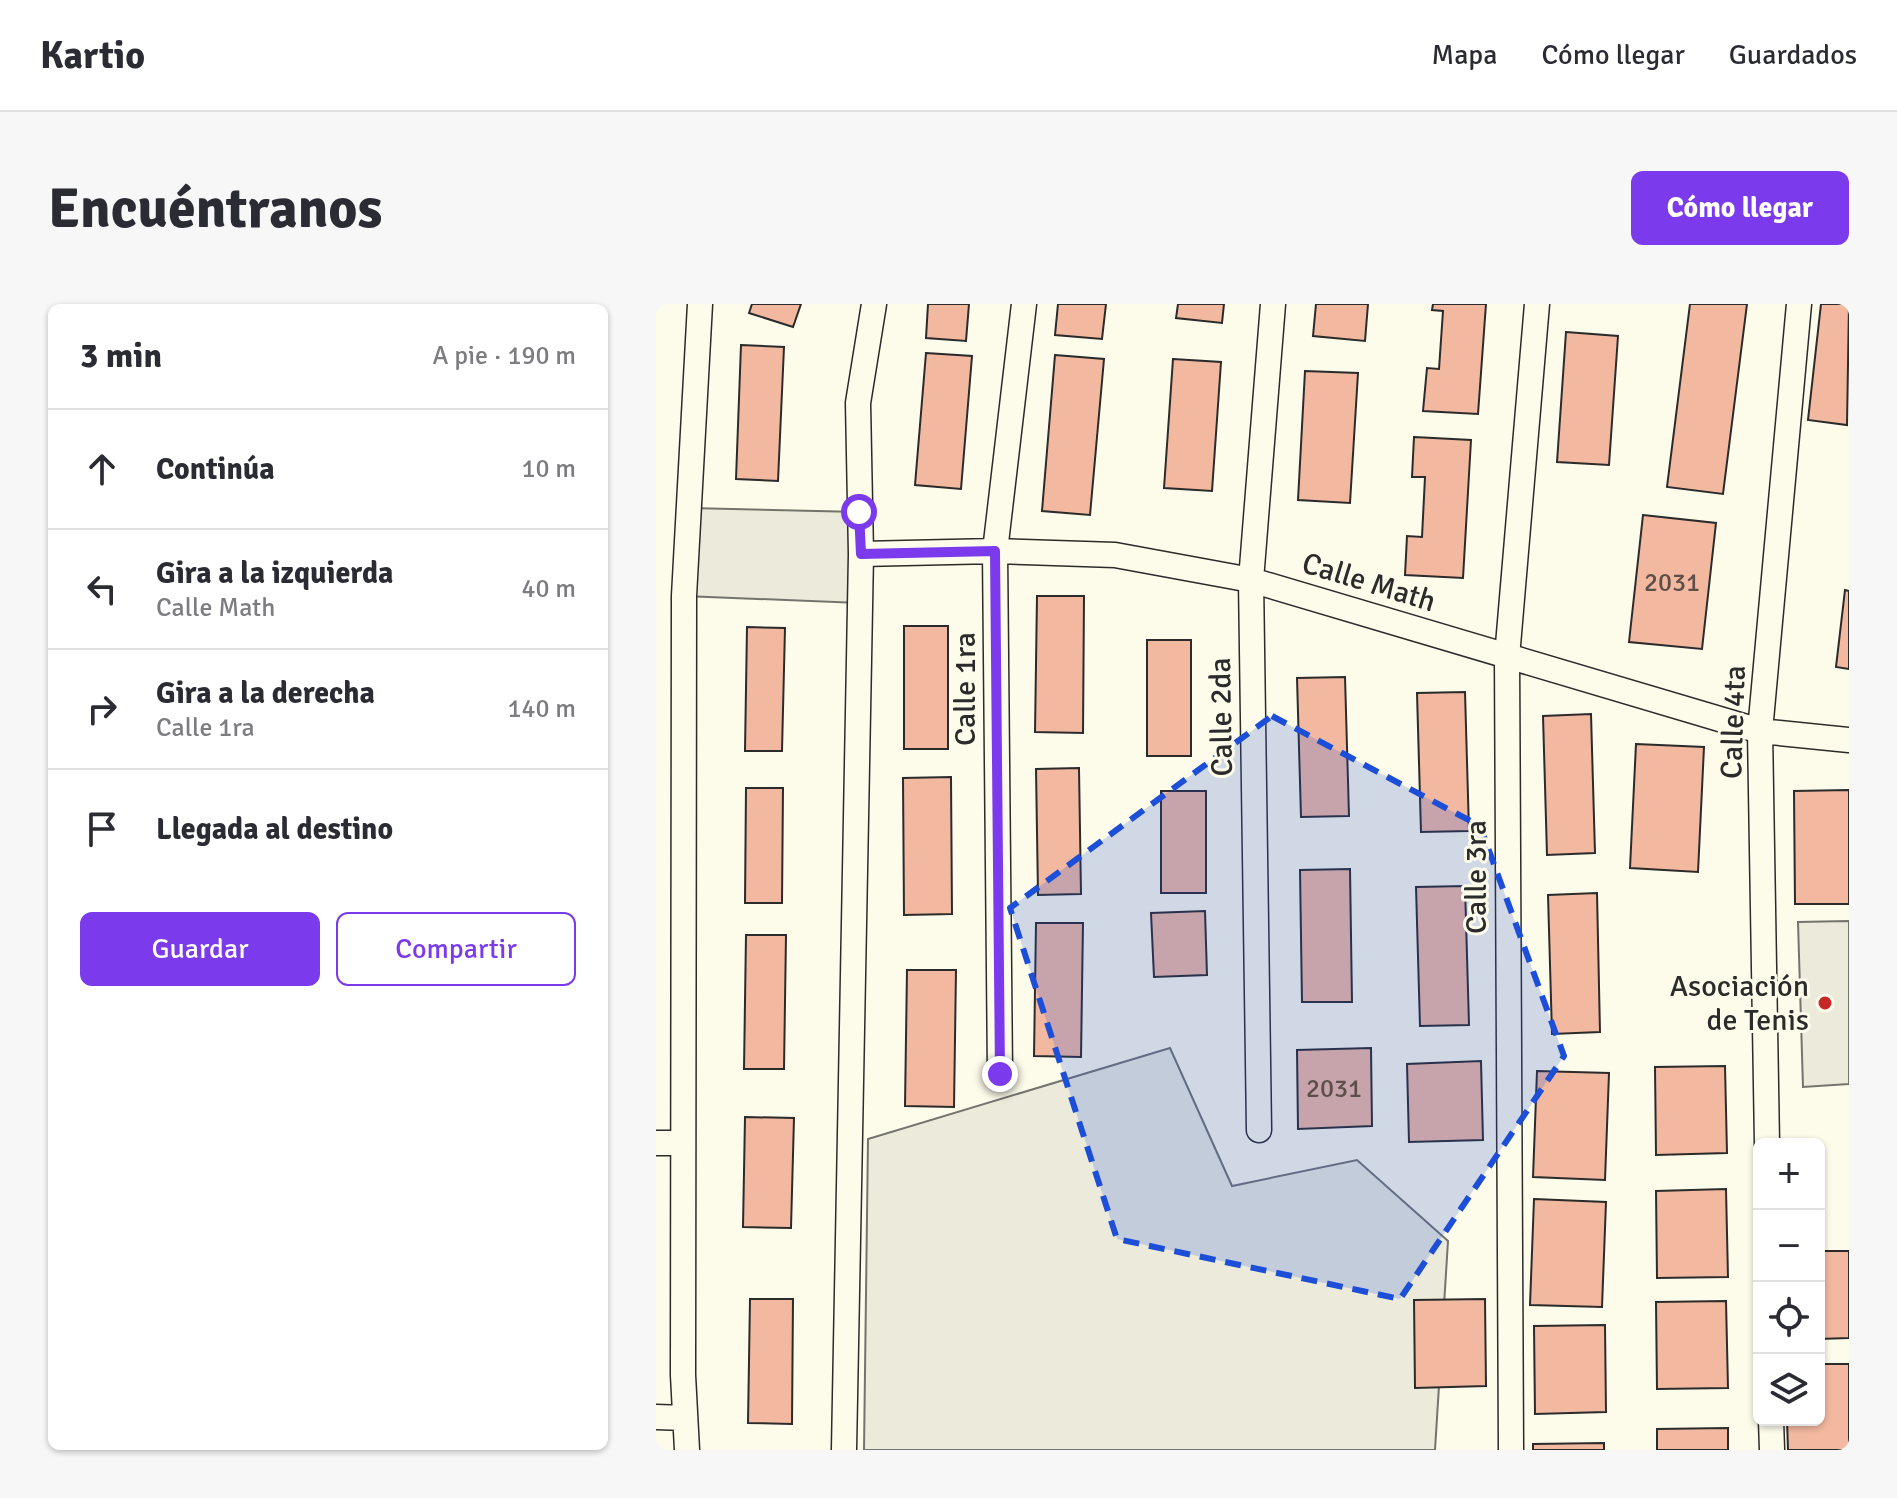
<!DOCTYPE html>
<html lang="es">
<head>
<meta charset="utf-8">
<style>
  body { margin:0; font-family:Signika,sans-serif; background:#f7f7f7; color:#2b2b33 }
  .controls { position:absolute; right:24px; bottom:24px; display:grid; overflow:hidden; border-radius:12px; box-shadow:0 2px 6px #0004 }
  .controls button { width:72px; height:72px; display:grid; place-items:center; padding:0; border:0; border-bottom:2px solid #e1e1e2; background:#fff; color:#2b2b33; font:40px sans-serif }
  .stop { position:absolute; width:24px; height:24px; margin:-18px; border:6px solid #7c3aed; border-radius:50%; background:#fff }
  .stop.end { background:#7c3aed; border-color:#fff; box-shadow:0 2px 8px #0008 }
  .list { margin:0; padding:0; list-style:none }
  h2 { display:flex; justify-content:space-between; align-items:center; height:104px; margin:0; padding:0 32px; font-size:34px }
  h2 small { font-size:26px; font-weight:400; color:#7c7c81 }
  .list li { display:grid; grid-template-columns:52px 1fr auto; gap:24px; align-items:center; box-sizing:border-box; height:120px; padding:0 32px; border-top:2px solid #e1e1e2 }
  .list b { display:block; font-size:30px; white-space:nowrap }
  .list p { margin:0; font-size:26px; white-space:nowrap; color:#7c7c81 }
  .list em { font-size:26px; font-style:normal; color:#7c7c81 }
  .actions { display:flex; gap:16px; padding:24px 32px }
  .actions a { flex:1; padding:18px 0; border:2px solid #7c3aed; border-radius:12px; text-align:center; font-size:28px; color:#7c3aed }
  .actions .main { background:#7c3aed; color:#fff }
  .icon { flex:none; width:44px; height:44px; fill:none; stroke:currentColor; stroke-width:2; stroke-linecap:round; stroke-linejoin:round }
  .map { position:relative; flex:none; width:1193px; height:1146px; overflow:hidden; border-radius:12px }
  header { display:flex; align-items:center; gap:48px; box-sizing:border-box; height:112px; padding:0 40px; background:#fff; border-bottom:2px solid #e1e1e2 }
  header strong { font-size:38px }
  nav { display:flex; gap:44px; margin-inline-start:auto; font-size:28px }
  .intro { display:flex; align-items:center; justify-content:space-between; box-sizing:border-box; height:192px; padding:0 48px }
  h1 { margin:0; font-size:56px }
  .button { padding:20px 36px; border-radius:12px; background:#7c3aed; color:#fff; font-size:28px; font-weight:700 }
  main { display:flex; gap:48px; padding:0 48px }
  aside { flex:1; background:#fff; border-radius:12px; box-shadow:0 2px 6px #0004 }
  .map>svg:first-child { display:block }
</style>
</head>
<body>
<header>
<strong>Kartio</strong>
<nav><a>Mapa</a><a>Cómo llegar</a><a>Guardados</a></nav>
</header>
<div class="intro"><h1>Encuéntranos</h1><a class="button">Cómo llegar</a></div>
<main>
<aside>
<h2>3 min<small>A pie · 190 m</small></h2>
<ul class="list">
<li><svg class="icon" aria-label="ahead" viewBox="0 0 24 24"><path d="M12 20V5M6 11l6-6 6 6"/></svg><div><b>Continúa</b></div><em>10 m</em></li>
<li><svg class="icon" aria-label="left" viewBox="0 0 24 24"><path d="M17 20v-9H6M10 6l-5 5 5 5"/></svg><div><b>Gira a la izquierda</b><p>Calle Math</p></div><em>40 m</em></li>
<li><svg class="icon" aria-label="right" viewBox="0 0 24 24"><path d="M7 20v-9h11M14 6l5 5-5 5"/></svg><div><b>Gira a la derecha</b><p>Calle 1ra</p></div><em>140 m</em></li>
<li><svg class="icon" aria-label="arrive" viewBox="0 0 24 24"><path d="M6 21V4h12l-3 4 3 4H6"/></svg><div><b>Llegada al destino</b></div></li>
</ul>
<div class="actions"><a class="main">Guardar</a><a>Compartir</a></div>
</aside>
<div class="map">
<svg width="1193" height="1146" viewBox="0 0 1193 1146">
  <rect width="100%" height="100%" fill="#fdfbea"/>
  <path fill="#ecebdb" stroke="#74746e" stroke-width="2" d="M33,204l170,4v91l-175,-7z
    M1193,617v163l-46,3 -5,-165z
    M514,744l62,138 125,-26 91,81 -13,209h-571l4,-311z"/>
  <path fill="#f2b8a0" stroke="#2b2b2b" stroke-width="2" d="M96,0h49l-8,23 -44,-14z
    M272,0h41l-3,37 -40,-3z
    M402,0h48l-4,35 -47,-4z
    M522,0h46l-2,19 -46,-5z
    M660,0h52l-3,37 -52,-5z
    M777,0h53l-8,110 -55,-3 4,-43 12,1 4,-58 -11,-1z
    M1034,0h57l-24,190 -56,-7z
    M1165,0h28l-2,121 -39,-5z
    M910,28l52,4 -9,129 -52,-3z
    M85,41l43,2 -6,134 -42,-2z
    M270,49l46,3 -11,133 -46,-4z
    M399,51l49,4 -14,156 -48,-4z
    M517,55l48,3 -9,129 -48,-3z
    M649,67l53,2 -8,130 -52,-3z
    M758,133l57,3 -8,138 -58,-3 2,-39 15,1 3,-60h-13z
    M987,211l73,8 -14,126 -73,-7z
    M1189,286l4,1v78l-13,-2z
    M381,292h47l-1,137 -48,-1z
    M248,322h44v123h-44z
    M91,323l38,1 -3,123h-37z
    M491,336h44v116h-44z
    M689,373l4,139 -48,1 -4,-139z
    M809,388l4,139 -48,1 -4,-139z
    M935,410l4,139 -48,2 -4,-139z
    M980,440l68,3 -6,125 -68,-4z
    M423,464l2,126 -43,1 -2,-126z
    M295,473l1,137 -48,1 -1,-137z
    M90,484h37l-1,115h-37z
    M1193,486v114h-54l-1,-113z
    M505,487h45v102h-45z
    M694,565l2,133h-50l-2,-132z
    M809,582l4,139 -49,1 -4,-139z
    M941,589l3,139 -48,2 -4,-139z
    M549,607l2,64 -53,2 -3,-64z
    M380,619h47l-2,134 -47,-1z
    M90,631h40l-2,134h-40z
    M251,666h49l-2,137 -49,-1z
    M715,744l1,78 -74,3 -1,-79z
    M825,757l2,79 -74,2 -2,-78z
    M1069,762l2,87 -71,2 -1,-88z
    M881,767l72,2 -4,107 -72,-3z
    M89,813l49,1 -3,110 -48,-1z
    M1070,885l2,88 -71,1 -1,-87z
    M878,895l72,3 -4,105 -72,-2z
    M1163,947h30v87l-30,1z
    M94,995h43l-1,125 -44,-1z
    M829,995l1,87 -71,2 -1,-88z
    M1070,997l2,87 -71,1 -1,-87z
    M949,1021l1,87 -71,2 -1,-88z
    M1163,1060h30v86h-61l-1,-30h32z
    M1072,1124v22h-71v-21z
    M948,1139v7h-71v-6z"/>
  <g fill="none" stroke-linecap="round" stroke-linejoin="round">
    <g stroke="#2b2b2b" stroke-width="27">
      <path id="street" d="M205,250l134,-3 120,4 136,25 509,151 89,9
        M344,770l-5,-523 29,-247
        M603,826l-8,-550 22,-276
        M0,839h27
        M1111,840l-7,-413 39,-427
        M0,1113l29,1
        M1115,1116l1,30
        M31,1146l-4,-75 1,-779 16,-292
        M188,1146l17,-896 -3,-151 16,-99
        M855,1146l-4,-793 30,-353"/>
    </g>
    <use href="#street" stroke="#fdfbea" stroke-width="24"/>
  </g>
  <g fill="none" stroke-linecap="round" stroke-linejoin="round">
    <path stroke="#7c3aed" stroke-width="10" d="M203,208l2,42 134,-3 5,523"/>
  </g>
  <path fill="#1d4ed8" fill-opacity="0.2" stroke="#1d4ed8" stroke-width="6" stroke-dasharray="16 10" stroke-linejoin="round" d="M616,412l208,110 84,230 -164,243 -283,-60 -107,-331z"/>
  <circle fill="#c62828" stroke="#fdfbea" stroke-width="3" cx="1169" cy="699" r="8"/>
  <g text-anchor="middle" stroke-width="6" stroke-linejoin="round" paint-order="stroke">
    <g font-size="26" fill="#5d4e48">
      <text x="1016" y="287">2031</text>
      <text x="678" y="793">2031</text>
    </g>
    <g font-size="30" fill="#2b2b2b" stroke="#fdfbea">
      <text transform="translate(713 278) rotate(17)" y="10">Calle Math</text>
      <text transform="translate(309 385) rotate(-90)" y="10">Calle 1ra</text>
      <text transform="translate(565 413) rotate(-91)" y="10">Calle 2da</text>
      <text transform="translate(1077 418) rotate(-88)" y="10">Calle 4ta</text>
      <text transform="translate(820 573) rotate(-90)" y="10">Calle 3ra</text>
    </g>
    <g font-size="30" fill="#2b2b2b" stroke="#fdfbea" text-anchor="end">
      <text x="1153" y="692">Asociación<tspan x="1153" dy="34">de Tenis</tspan></text>
    </g>
  </g>
</svg>
<div class="controls">
<button>+</button>
<button>−</button>
<button><svg class="icon" aria-label="locate" viewBox="0 0 24 24"><circle cx="12" cy="12" r="6"/><path d="M12 2v4M12 18v4M2 12h4M18 12h4"/></svg></button>
<button><svg class="icon" aria-label="layers" viewBox="0 0 24 24"><path d="M12 4l9 5-9 5-9-5zM3 14l9 5 9-5"/></svg></button>
</div>
<div class="stop" style="left:203px;top:208px"></div>
<div class="stop end" style="left:344px;top:770px"></div>
</div>
</main>
</body>
</html>
